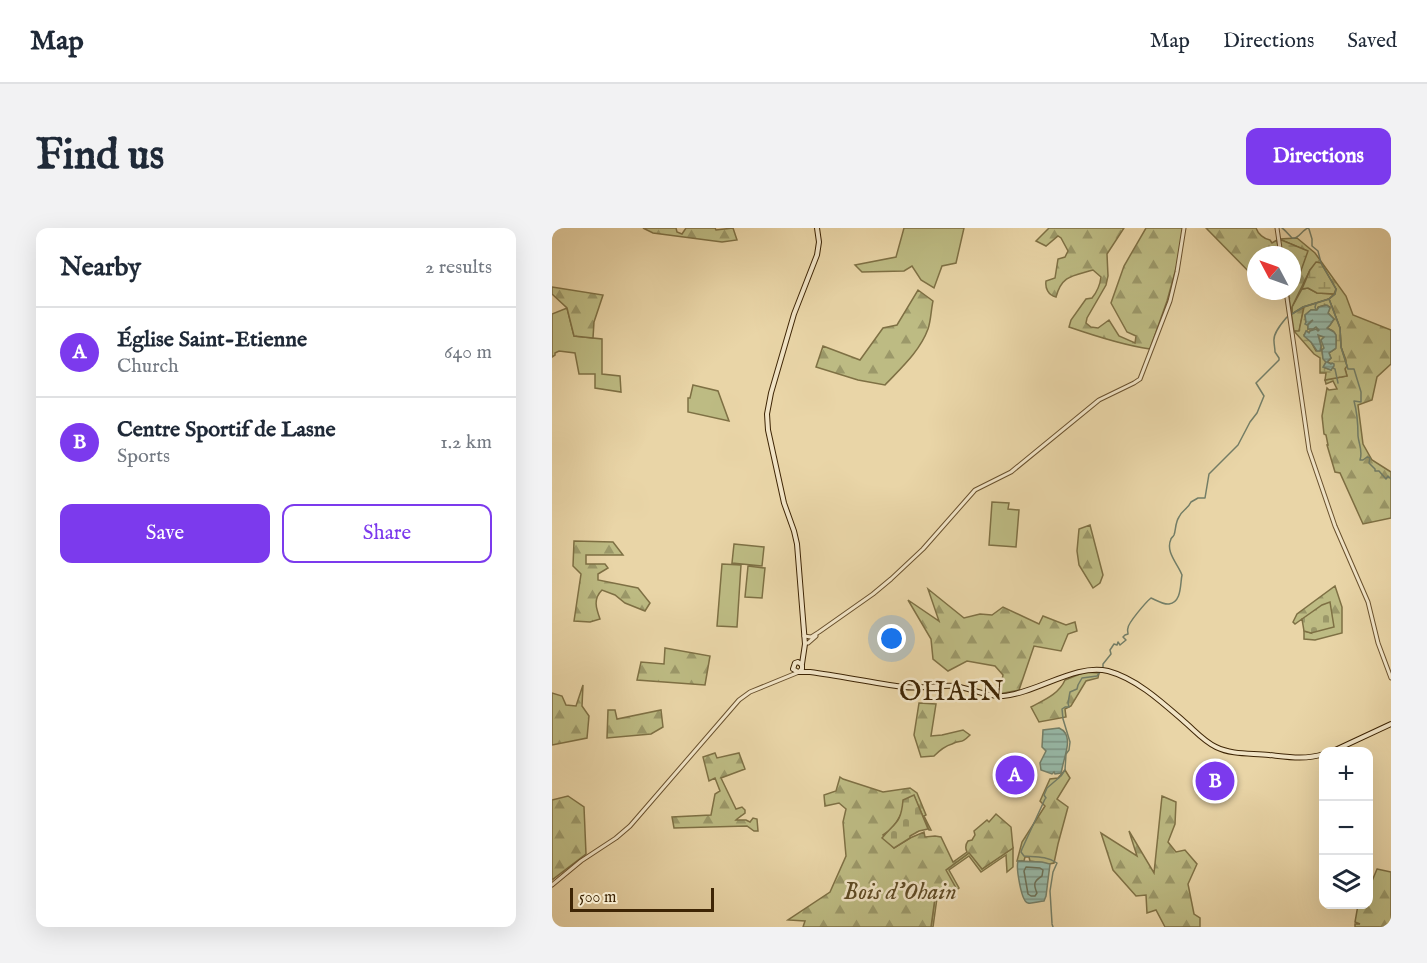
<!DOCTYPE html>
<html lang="en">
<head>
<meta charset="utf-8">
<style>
  body { margin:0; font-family:"IM FELL English",serif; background:#f2f2f3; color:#1f2937 }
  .controls { position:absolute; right:18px; bottom:18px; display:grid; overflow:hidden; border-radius:12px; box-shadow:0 6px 24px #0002 }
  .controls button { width:54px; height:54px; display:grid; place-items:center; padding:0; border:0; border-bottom:2px solid #e0e1e3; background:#fff; color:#1f2937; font:30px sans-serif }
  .compass { position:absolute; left:695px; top:18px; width:54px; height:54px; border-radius:50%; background:#fff; box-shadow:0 6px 24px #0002; rotate:311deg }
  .scale { position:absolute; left:18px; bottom:15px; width:144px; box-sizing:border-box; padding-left:6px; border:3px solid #3e2505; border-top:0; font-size:16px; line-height:21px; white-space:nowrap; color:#3e2505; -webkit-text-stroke:4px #f1e4c6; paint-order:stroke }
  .you { position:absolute; left:340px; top:411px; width:21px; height:21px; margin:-15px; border:4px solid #fff; border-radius:50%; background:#1a73e8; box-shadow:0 0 0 9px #1a73e833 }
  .badge { display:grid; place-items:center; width:39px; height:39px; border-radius:50%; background:#7c3aed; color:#fff; font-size:20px; font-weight:700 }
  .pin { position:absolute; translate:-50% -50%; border:3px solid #fff; box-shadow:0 2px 6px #0006 }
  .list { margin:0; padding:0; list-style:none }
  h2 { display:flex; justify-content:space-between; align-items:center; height:78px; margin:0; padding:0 24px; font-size:26px }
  h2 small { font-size:20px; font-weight:400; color:#747a83 }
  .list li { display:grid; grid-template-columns:39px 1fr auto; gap:18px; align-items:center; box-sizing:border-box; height:90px; padding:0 24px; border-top:2px solid #e0e1e3 }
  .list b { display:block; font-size:22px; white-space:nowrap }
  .list p { margin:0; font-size:20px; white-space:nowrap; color:#747a83 }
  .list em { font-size:20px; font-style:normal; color:#747a83 }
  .actions { display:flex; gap:12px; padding:18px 24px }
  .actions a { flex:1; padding:14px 0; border:2px solid #7c3aed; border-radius:12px; text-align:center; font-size:21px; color:#7c3aed }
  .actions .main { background:#7c3aed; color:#fff }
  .icon { flex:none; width:33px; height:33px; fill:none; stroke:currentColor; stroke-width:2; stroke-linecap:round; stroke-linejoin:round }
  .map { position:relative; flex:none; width:839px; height:699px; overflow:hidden; border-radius:12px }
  header { display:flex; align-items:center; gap:36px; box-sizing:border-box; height:84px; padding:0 30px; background:#fff; border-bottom:2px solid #e0e1e3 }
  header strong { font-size:28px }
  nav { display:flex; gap:33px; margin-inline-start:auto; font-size:21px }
  .intro { display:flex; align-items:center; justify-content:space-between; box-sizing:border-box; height:144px; padding:0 36px }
  h1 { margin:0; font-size:42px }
  .button { padding:15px 27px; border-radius:12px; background:#7c3aed; color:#fff; font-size:21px; font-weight:700 }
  main { display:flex; gap:36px; padding:0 36px }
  aside { flex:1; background:#fff; border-radius:12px; box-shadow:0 6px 24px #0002 }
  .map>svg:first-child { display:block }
</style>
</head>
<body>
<header>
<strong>Map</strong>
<nav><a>Map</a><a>Directions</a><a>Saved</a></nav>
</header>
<div class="intro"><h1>Find us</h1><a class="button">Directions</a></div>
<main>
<aside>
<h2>Nearby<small>2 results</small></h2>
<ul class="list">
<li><span class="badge">A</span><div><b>Église Saint-Etienne</b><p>Church</p></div><em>640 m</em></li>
<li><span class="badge">B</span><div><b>Centre Sportif de Lasne</b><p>Sports</p></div><em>1.2 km</em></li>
</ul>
<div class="actions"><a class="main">Save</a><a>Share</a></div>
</aside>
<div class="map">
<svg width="839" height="699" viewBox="0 0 839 699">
  <defs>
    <pattern id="forest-firs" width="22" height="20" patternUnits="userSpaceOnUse" patternTransform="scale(1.5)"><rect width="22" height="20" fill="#bdbb83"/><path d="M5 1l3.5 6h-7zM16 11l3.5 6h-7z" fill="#9b9869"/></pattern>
    <pattern id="wetland-marsh" width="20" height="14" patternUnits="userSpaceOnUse" patternTransform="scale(1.5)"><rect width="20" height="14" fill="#bdbb83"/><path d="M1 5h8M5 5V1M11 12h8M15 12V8" fill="none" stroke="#9b9869"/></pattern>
    <pattern id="cemetery-stones" width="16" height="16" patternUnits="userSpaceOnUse" patternTransform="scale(1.5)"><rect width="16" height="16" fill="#bdbb83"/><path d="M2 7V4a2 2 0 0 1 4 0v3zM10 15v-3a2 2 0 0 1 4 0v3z" fill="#9b9869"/></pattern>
    <pattern id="water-rules" width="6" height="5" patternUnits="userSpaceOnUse" patternTransform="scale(1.5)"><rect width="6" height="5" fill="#97b9a8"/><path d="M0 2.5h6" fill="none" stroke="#7d9687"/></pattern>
  </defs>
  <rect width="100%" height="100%" fill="#e9d5a7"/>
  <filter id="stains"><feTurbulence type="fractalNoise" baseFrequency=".00333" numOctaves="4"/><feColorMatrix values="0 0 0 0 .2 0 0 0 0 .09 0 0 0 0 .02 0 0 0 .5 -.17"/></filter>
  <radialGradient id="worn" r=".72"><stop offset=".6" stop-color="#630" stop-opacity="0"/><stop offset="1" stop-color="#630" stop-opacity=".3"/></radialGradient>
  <path fill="#bdbb83" stroke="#7e7044" stroke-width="1.5" d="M352,0h60l-8,35 -14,3 -8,22 -13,-8 -9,-14 -8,5 -42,1 -7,-7 41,-8z
    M756,60l9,5 17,1 -5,5 -26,8 -11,7v-7l10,-18z
    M15,80l7,28 28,3v35l18,2 1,16 -26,-4v-14h-16l-4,-21 -16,-2 -4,2v2l-3,2v-43z
    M141,157l25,6 11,30 -41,-9v-14h2z
    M440,274l17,1 -1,6 11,1 -3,37 -27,-2z
    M182,316l30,3 -2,19 -30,-3z
    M170,336l19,1 -4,62 -20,-1z
    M196,338l17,2 -3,30 -17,-1z
    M461,620v19l-6,5 -1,-17 -25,17 -12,-16 -20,14 10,18 -7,5 -15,5 -4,29h-2l4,-29 15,-6 -4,-22 23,-17h1l12,16z"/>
  <path fill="url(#forest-firs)" stroke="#7e7044" stroke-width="1.5" d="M91,0h33l1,4 5,2 4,-6h29l1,2 17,-2 4,12 -15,2 -69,-9z
    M497,0h75l-17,26 1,22 -2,9 -19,33 -1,5 5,4 7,1 11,-8 10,16 16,7 1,-7 -9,-4 -16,-29 13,-37 22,-38h37l-6,37 -10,36 -17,48c-28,-4 -55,-13 -81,-22l2,-7 15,-21 6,-1c5,-6 8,-13 9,-21l-8,-7c-20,6 -31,5 -37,27 -8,-2 -11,-9 -10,-16l9,-3 3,-19 7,-2 3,-6 -7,-13 -3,-2 -12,10 -10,-5z
    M654,0h50c2,6 8,11 14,12l2,3 5,-3 2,15h-23v24z
    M745,10l18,15 31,43 7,19 38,15v34l-14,13 -5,23 -14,5 5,39 9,16 19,12v46l-28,6 -23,-51 -5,-1 -8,-27h1l-2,-10 -2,-1 -2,-18 5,-28 2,2 8,-1 -4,-8 -7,3 -1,-4 22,-4 -2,-7 1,-9 -5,-13 -1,-19 -11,-29 6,-5 1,-5 -11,-19h-15l-18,37v7l12,-7 -5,25 -5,-1 -6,-40h4l3,-4 12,-36 -28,-12z
    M0,59l51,8 -9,27 -1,16 -19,-2 -7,-28 -15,-14z
    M366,62l15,11c-2,9 -2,19 -5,28 -8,22 -27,39 -43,56l-27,-5 -42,-13 7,-21 37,14 23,-32 14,-3z
    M538,297l13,50 -3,8 -7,5 -14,-23 -2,-14 2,-22z
    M22,313l39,1 10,13h-37v9h19l3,4 -10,6v6l40,8 12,15 -5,8 -20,-8 -10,-8 -13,-5c-9,9 -6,18 -2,29l-10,3 -16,-1 7,-47 -8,-8z
    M783,358l7,21v26l-27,7 -11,-1v-8l7,2 -9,-14 -7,5 -2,-2 4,-8z
    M376,361l36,29 16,-4 12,1 11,-8 36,17 4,-8 23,9 9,-3 2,9 -9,3 -7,17 -27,-5 -15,44 -20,4 4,-19 -8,-9 -28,-5 -19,10 -15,-12 -2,-20 -23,-39 31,21z
    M113,420l45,8 -5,29 -68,-5 4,-18 23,2z
    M533,444l14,1 -1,5 -12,3 -15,25 -6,3 1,8 -27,5 -8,-15c13,-7 28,-13 34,-27z
    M31,457l-1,21 7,10 -2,22 -35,7v-52l10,3 4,9 10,1z
    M367,475l17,1 -5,32 11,-1 21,-5 7,5c-10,10 -8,4 -18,9 -7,2 -13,7 -18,12l-13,1 -7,-22z
    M56,482h7l2,9 44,-9 2,17 -12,7 -44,4z
    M163,525l2,5 22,-5 6,16 -24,9 15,31 6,-2 3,3v3l-8,6 -1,1h10l4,2 3,-4 4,1 1,12h-4l-7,-5 -73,2 -2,-11 39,-2 4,-21 5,-3 -5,-13 -6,3 -6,-24z
    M513,542l5,8 -13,21 11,8 -10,37 -4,19 -5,1 -19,-3 -1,-4h-4l-1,4h-7l5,-19 23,-36 -5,-5 10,-22 8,-1z
    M288,549l3,2 40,13 27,-4 7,5 9,22 -2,1 7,14h-2l-15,-34c-4,5 -9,10 -12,16 -5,10 -9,17 -19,23l11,13 16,-10 14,-6 1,5 10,-1 6,1 12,25 14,-10c-2,-4 -2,-7 1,-11l4,-1 3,-5 -1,-4 13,-11 2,2 7,-8 15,13 2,21 -31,21 -12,-15 -1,-1 -23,17 10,18 -21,10 -4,29h-128l2,-6 -17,-1 42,-28 16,-36 -3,-34 3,-13 -7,-6 -14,3 -1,-11 12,-4z
    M16,568l16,11 2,47 -34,26v-80z
    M610,568l14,6 -1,22 -7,18 8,10 9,-2 12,14 -9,20 6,30 6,4v9h-35l-9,-17 -9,3 -1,-18 -10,1 -23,-26 -12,-37 36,23 -8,-25 25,42z
    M825,641l14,3v55h-36v-3h5l-5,-2 3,-17 10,-1 1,-24 3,1z"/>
  <path fill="url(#wetland-marsh)" stroke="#7e7044" stroke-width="1.5" fill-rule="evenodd" d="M727,11l29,12 -13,36 -3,-1v-31h-10z
    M764,34l5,1 15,26 -2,5 -17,-1 -9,-5 -6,1 8,-19z
    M777,71l11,29 1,19 6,19 -2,3 2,7 -22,4 1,-7h-6v-15l-6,-4 -20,-23h5l5,-24zM773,77l5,2 -2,6 6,6 -4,6 -3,3c2,1 4,2 6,3 5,4 3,14 2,18l-6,4 2,5 -4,4 5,2 -1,6 -7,-3 2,-5 -3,-4 -1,-8 2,-2v-11l-6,-2 3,10v5l-5,1 -5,-9 -7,-7 3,-4 2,2 1,-2 6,-1 2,1 1,-2 -2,-2 -9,2v-4l5,-5h-2l-4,4h-1l-1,-9 6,-5h6l1,-3z"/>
  <path fill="url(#cemetery-stones)" stroke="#7e7044" stroke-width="1.5" d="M778,374l4,25 -23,6 -7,-2 -2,-12 20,-14z
    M362,567l14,34 -9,2 -9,5v2l-16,10 -12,-10c13,-16 19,-14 21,-38z"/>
  <path fill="url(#water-rules)" stroke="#737e67" stroke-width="1.5" d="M775,77l3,3 -2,5 6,6 -4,6 -3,3 7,4 2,3v13l-7,5 2,5 -4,4 4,2 1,-1 2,1v2l-3,4 -8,-3 3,-5 -3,-3 -1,-9 2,-2 -3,-8 3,-3 -6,-2 3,11 -1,5h-3l-6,-9 -7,-6 2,-5 3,2 1,-2 6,-2 2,2 1,-1 -3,-3 -3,2h-5v-4l5,-5 -2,1 -4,4 -2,-1 1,-2 -1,-7 6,-5h6l2,-3z
    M507,500c16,7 5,28 3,41l-1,4 -6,1 -1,-2 -2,2 -11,-4 -1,-7 6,-12 -4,-4 1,-17z
    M466,633l24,1 8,2 -4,32 -2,5c-4,0 -12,3 -16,2 -7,-1 -12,-36 -10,-42z"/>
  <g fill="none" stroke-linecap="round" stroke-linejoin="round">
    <path stroke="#6a6f56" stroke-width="1.5" d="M474,639l14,1 3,2 -1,6c-8,5 -9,8 -5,17l-2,3h-4l-3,-2 -4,-23z"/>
    <path stroke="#737e67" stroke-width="1.5" d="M730,0c2,1 10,10 10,10 6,2 10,-8 16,-10l1,1 3,10v7l6,5 3,12 15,26 -1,5 -6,5 11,29 1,19 7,22h6l7,23v10l-7,-1c3,11 4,23 4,35 1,9 5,15 2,24h3l4,-3 3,1 -1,5 6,6v2h4l7,8 2,-3 3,3
      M764,76l-1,3 1,3
      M740,86l11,-7 26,-8
      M781,140l2,1 3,14
      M551,439v-3l8,-10 -1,-4 4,-6 3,1 1,-3 2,3 6,-5 -3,-3 2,-2 3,-1c0,-2 -1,-4 0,-6 0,-5 18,-26 23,-30 5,2 13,7 18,6 13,-2 11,-20 13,-29 -4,-11 -17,-23 -11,-36 0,-1 2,-2 3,-4 2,-5 1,-12 5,-18 3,-7 9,-8 12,-15l7,-4h7l4,-24 29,-29 12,-23 7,-9 7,-17 -8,-13 23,-23v-2l-4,-6c0,-4 -1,-7 -1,-11 -1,-8 8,-18 13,-24
      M494,570l-2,-3 3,-7 14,-12 4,-6 1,-16 3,-4 1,-8 -7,-23 -1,-10 3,-2h4l-1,-4 2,-11 7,-3 1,-4 4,-7 15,-2 3,-4
      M493,571l-23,50 -1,3 3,4c11,1 23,0 33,7l-4,9 -3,19 2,32
      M500,696l1,3"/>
    <g stroke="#69512e" stroke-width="5">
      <path id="tertiary" d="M725,0l4,27
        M734,63l23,159 26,76 33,76 10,41 13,35
        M252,408l7,1 8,-5 54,-38 18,-15 32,-30 52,-59 36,-18 88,-72 35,-17 6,-4 30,-78 7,-29 7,-44
        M253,415h3l8,-7
        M0,657l29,-24 35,-23 14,-12 109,-126 11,-8 49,-20"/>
    </g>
    <g stroke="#3e2505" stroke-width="6">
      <path id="secondary" d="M250,436l3,-20 -8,-100 -3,-13 -10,-28 -16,-73 -1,-16 4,-21 23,-79 23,-59 2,-13 -2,-14
        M248,443l2,-2v-4l-4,-3 -3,1 -2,6 5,3h12c31,4 62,11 94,15 17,2 34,-2 50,-1 17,2 32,11 49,10 34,-3 73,-33 105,-25 30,8 57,34 79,53 9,8 18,18 29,23 16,8 36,6 53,8 19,2 36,5 55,-1
        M779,524l60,-28"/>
    </g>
    <use href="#tertiary" stroke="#f1e4c6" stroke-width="3"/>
    <use href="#secondary" stroke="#f1e4c6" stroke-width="4"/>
  </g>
  <g text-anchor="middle" stroke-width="5" stroke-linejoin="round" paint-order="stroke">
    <g font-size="24" font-style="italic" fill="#5e4a24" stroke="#f1e4c6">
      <text x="348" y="671">Bois d'Ohain</text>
    </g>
    <g font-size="27" letter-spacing="1.5" fill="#3e2505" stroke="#f1e4c6">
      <text x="400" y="472">OHAIN</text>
    </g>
  </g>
  <rect width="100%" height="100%" filter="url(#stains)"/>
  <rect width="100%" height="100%" fill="url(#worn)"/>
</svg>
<div class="controls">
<button>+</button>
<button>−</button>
<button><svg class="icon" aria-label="layers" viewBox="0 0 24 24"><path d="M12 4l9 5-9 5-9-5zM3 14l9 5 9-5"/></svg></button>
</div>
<svg class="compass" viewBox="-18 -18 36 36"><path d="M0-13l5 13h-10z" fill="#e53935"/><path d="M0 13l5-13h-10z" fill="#747a83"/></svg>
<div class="scale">500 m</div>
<div class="you"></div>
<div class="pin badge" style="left:463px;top:547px">A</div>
<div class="pin badge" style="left:663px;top:553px">B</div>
</div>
</main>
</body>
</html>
